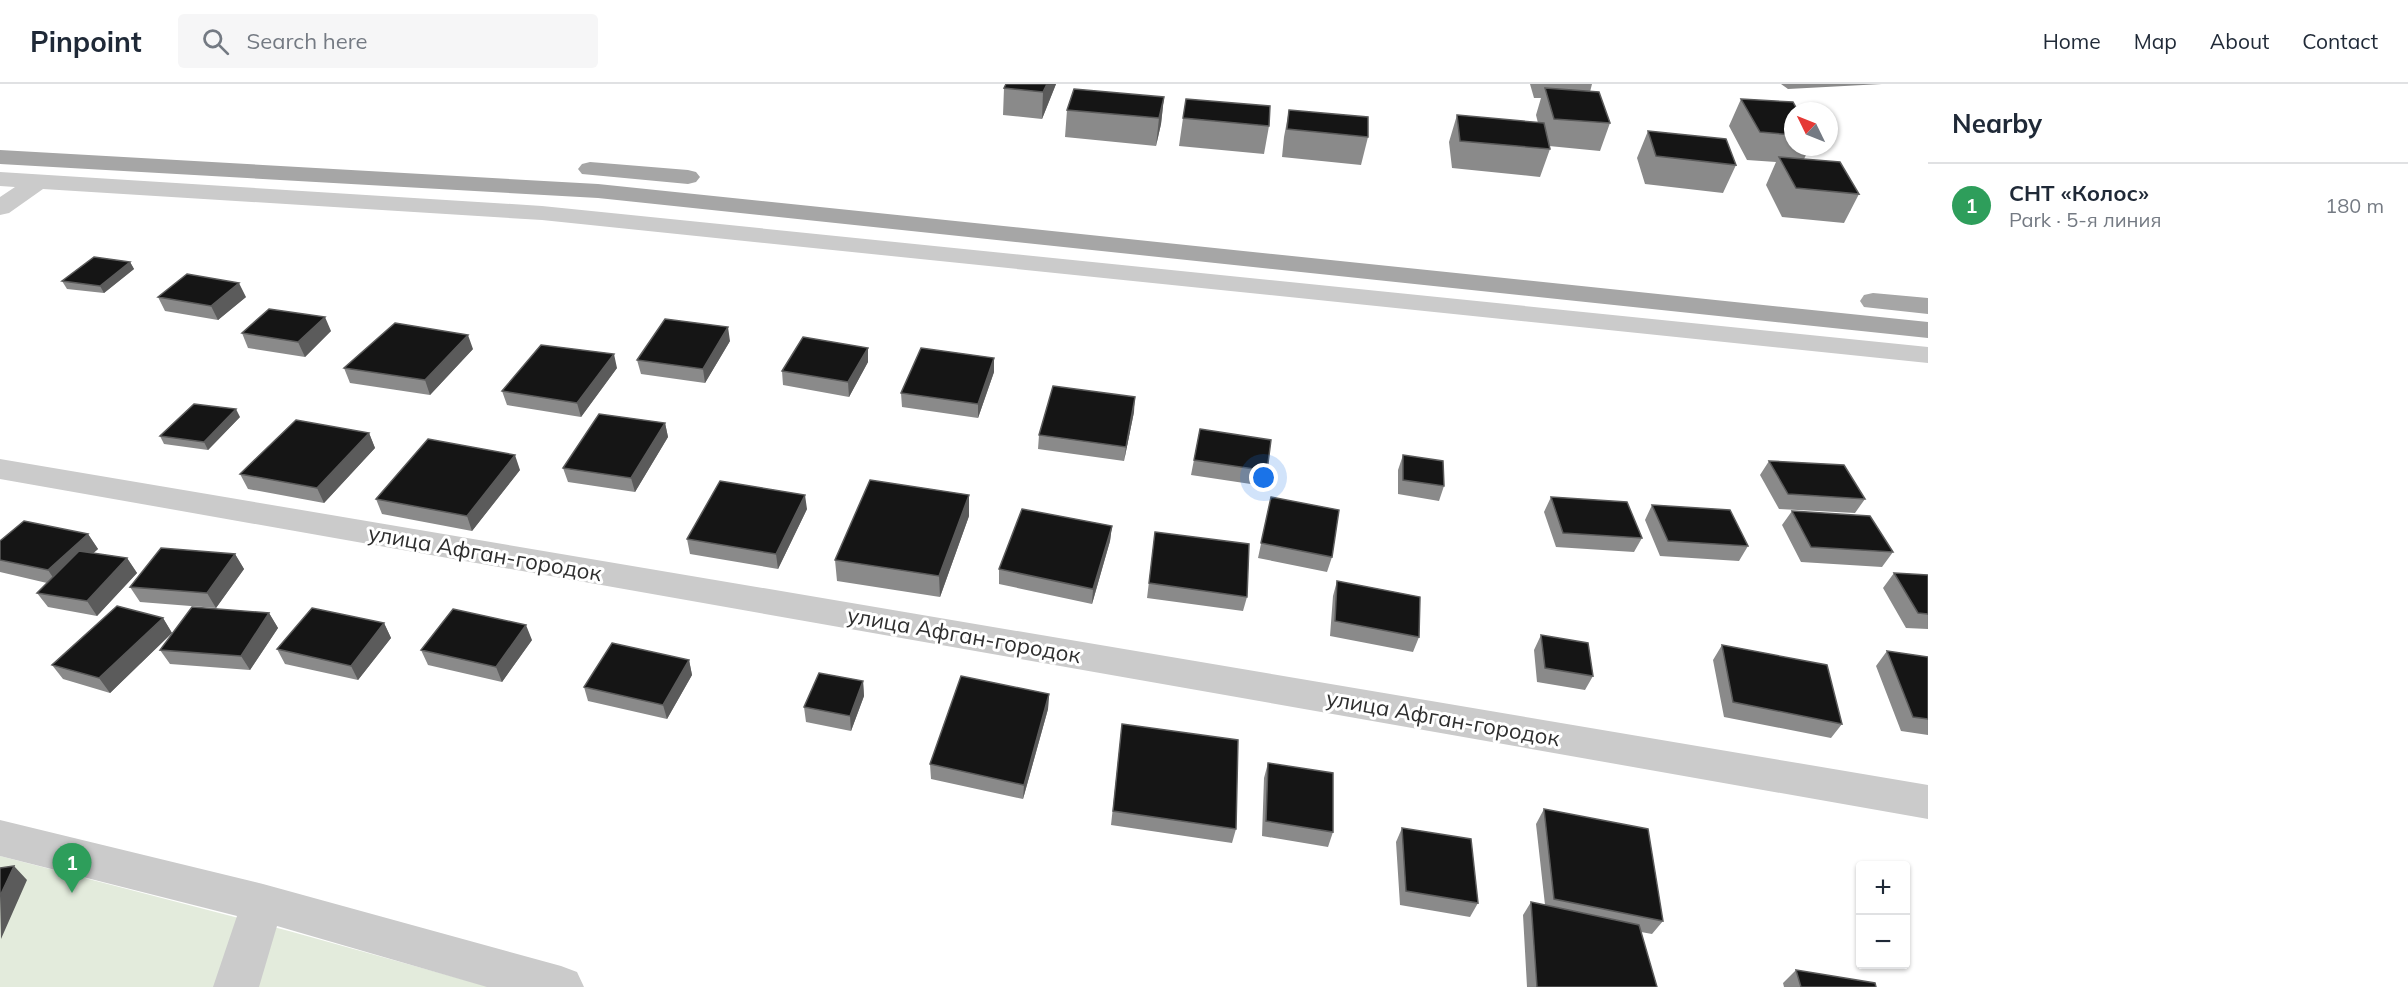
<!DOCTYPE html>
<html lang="en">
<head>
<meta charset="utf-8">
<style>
  body { margin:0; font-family:Mulish,sans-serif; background:#f6f6f7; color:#1f2937 }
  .controls { position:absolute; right:18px; bottom:18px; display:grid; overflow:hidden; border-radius:6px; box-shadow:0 2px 4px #0004 }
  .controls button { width:54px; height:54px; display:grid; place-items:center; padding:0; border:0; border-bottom:2px solid #e0e1e3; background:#fff; color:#1f2937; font:30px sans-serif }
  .compass { position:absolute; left:1784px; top:18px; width:54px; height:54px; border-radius:50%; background:#fff; box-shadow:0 2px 4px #0004; rotate:313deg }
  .you { position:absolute; left:1264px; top:394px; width:21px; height:21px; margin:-15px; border:4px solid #fff; border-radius:50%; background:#1a73e8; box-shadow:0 0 0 9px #1a73e833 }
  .badge { display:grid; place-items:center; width:39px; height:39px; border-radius:50%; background:#1a73e8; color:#fff; font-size:20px; font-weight:700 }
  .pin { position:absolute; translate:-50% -50px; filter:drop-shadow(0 2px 3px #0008) }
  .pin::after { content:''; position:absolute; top:32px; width:21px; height:18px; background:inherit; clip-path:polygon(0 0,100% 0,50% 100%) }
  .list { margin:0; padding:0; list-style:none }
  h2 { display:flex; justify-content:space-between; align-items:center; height:78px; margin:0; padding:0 24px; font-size:26px }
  h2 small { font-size:20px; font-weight:400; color:#747a83 }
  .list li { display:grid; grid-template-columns:39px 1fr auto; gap:18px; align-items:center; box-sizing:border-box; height:84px; padding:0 24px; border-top:2px solid #e0e1e3 }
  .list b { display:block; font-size:22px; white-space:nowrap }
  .list p { margin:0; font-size:20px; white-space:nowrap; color:#747a83 }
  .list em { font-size:20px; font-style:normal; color:#747a83 }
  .icon { flex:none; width:33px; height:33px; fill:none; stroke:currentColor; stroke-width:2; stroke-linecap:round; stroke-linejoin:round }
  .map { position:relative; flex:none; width:1928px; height:903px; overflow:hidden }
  header { display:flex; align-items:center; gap:36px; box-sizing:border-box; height:84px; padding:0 30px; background:#fff; border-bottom:2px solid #e0e1e3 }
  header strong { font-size:28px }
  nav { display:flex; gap:33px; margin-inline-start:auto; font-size:21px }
  .search { width:420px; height:54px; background:#f6f6f7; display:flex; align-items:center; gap:15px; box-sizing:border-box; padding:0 21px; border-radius:6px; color:#747a83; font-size:22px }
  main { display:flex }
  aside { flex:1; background:#fff }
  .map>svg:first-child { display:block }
</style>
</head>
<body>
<header>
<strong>Pinpoint</strong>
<div class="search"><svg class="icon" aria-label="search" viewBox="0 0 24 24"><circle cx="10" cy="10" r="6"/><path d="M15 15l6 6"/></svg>Search here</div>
<nav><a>Home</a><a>Map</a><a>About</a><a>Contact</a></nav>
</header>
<main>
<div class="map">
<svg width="1928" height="903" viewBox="0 0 1928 903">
  <rect width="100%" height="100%" fill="#fff"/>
  <path fill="#e3ebdc" d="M0,772l289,75 201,56h-490z"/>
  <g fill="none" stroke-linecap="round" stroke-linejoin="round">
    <path fill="#cbcbcb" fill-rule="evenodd" d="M0,88l542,34 1386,141v16l-1386,-143 -499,-31 -34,24 -9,2v-18l15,-10 -15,-1z
      M0,375l1928,326v34l-1928,-340z
      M0,736l263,64 298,82 16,6 7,15h-97l-210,-61 -18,61h-46l24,-71 -237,-60z"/>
    <path fill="#a6a6a6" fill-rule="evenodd" d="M0,66l598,34 1330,138v16l-1330,-140 -598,-34z
      M590,78l98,8 8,2 4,5 -4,5 -8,2 -106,-10 -4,-5 4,-5z
      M1873,209l55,5v16l-64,-7 -4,-6 4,-6z"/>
  </g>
  <path fill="#8a8a8a" d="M1006,0h50l-14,35 -39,-4 1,-27z
    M1530,0h62l-2,8 20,31 -10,28 -51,-5 1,3 -10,28 -88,-9 -3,-26 8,-27 81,8 -2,-8 5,-17h-7z
    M1781,0h101l-94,5z
    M1164,13l-3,27 -5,22 -91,-9 2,-27z
    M1741,15l52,12v36h17l-6,12 55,35 -15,29 -62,-6 -16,-32 10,-23 -29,-2 -18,-34z
    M1289,26l79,27 -7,28 -79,-8 2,-20z
    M1183,34l86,8 -5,28 -85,-8z
    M1648,47l88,34 -13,28 -78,-9 -8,-26z
    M130,178l4,7 -30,24 -37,-4 -5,-8z
    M158,213h88l-28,23 -53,-9z
    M331,247l-26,26 -57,-9 -6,-15z
    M730,257l-25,42 -64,-9 -4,-14z
    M868,264v14l-19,35 -66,-12 -1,-14z
    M473,265l-43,46 -80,-12 -6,-15z
    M994,274v14l-16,46 -76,-11 -1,-14z
    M617,284l-36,49 -74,-12 -5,-14z
    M1134,328l-10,49 -86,-12 1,-14z
    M240,333l-32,33 -44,-6 -4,-8z
    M665,339l3,14 -33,55 -67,-10 -5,-14z
    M1200,345l67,42 -3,15 -73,-11z
    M369,349l6,15 -51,55 -76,-14 -8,-15z
    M1403,371l41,31 -5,15 -41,-7v-24z
    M1769,377l96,38 -10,14 -76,-4 -19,-34z
    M520,386l-48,61 -90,-17 -6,-15z
    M969,411v21l-29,81 -103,-16 -2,-21z
    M1271,413l61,60 -5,15 -69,-14z
    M1551,413l91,41 -8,14 -78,-5 -12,-35z
    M1652,421l96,41 -9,15 -79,-5 -15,-36z
    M807,425l-29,60 -88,-15 -3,-15z
    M1792,427l101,41 -11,15 -81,-5 -19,-37z
    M1112,442l-2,15 -18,63 -93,-20v-15z
    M1155,448l92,65 -4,14 -96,-13z
    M88,450l10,15 -5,4 34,5 10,15 -40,43 -49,-9 -11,-14 10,-10 -47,-11v-31z
    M235,470l9,15 -28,39 -76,-6 -10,-15z
    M1894,489l34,2v54l-22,-1 -23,-40z
    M1337,497l82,56 -6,15 -83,-16 3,-40z
    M269,529l9,15 -28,42 -80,-6 -10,-14z
    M163,534l9,15 -62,60 -47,-14 -11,-14z
    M384,539l7,15 -33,42 -73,-16 -8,-15z
    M1541,551l52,41 -8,14 -48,-8 -3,-32z
    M532,556l-30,42 -74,-17 -7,-15z
    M1722,561l120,79 -11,14 -107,-21 -11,-57z
    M1887,567l41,6v78l-27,-4 -25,-65z
    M689,576l3,15 -25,44 -79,-18 -4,-14z
    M863,597l1,15 -13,35 -45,-9 -2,-15z
    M1049,610l-1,15 -25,90 -92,-20 -1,-15z
    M1122,640l114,105 -4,14 -121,-18z
    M1268,679l65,69 -5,15 -66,-11 2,-58z
    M1544,725l119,112 -11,13 -11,-2 16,55h-130l-4,-72 8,-13 14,3 -9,-81z
    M1402,744l76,75 -8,14 -70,-12 -4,-63z
    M1796,886l80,17h-92l-1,-4z"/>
  <path fill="#5b5b5b" d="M1047,0h9l-14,35 1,-27z
    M1164,13l-3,27 -5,22 3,-28z
    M130,178l4,7 -30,24 -4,-7z
    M239,199l7,14 -28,23 -7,-14z
    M325,233l6,14 -26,26 -7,-15z
    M728,243l2,14 -25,42 -2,-14z
    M468,251l5,14 -43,46 -5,-15z
    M868,264v14l-19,35 -1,-15z
    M614,270l3,14 -36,49 -4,-14z
    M994,274v14l-16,46v-14z
    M1135,313l-1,15 -10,49 2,-14z
    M236,325l4,8 -32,33 -4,-8z
    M665,339l3,14 -33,55 -4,-14z
    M369,349l6,15 -51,55 -7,-15z
    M515,371l5,15 -48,61 -5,-15z
    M805,411l2,14 -29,60 -2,-15z
    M969,411v21l-29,81 -1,-21z
    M1112,442l-2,15 -18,63 1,-15z
    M88,450l10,15 -40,36 -10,-15z
    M235,470l9,15 -28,39 -9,-15z
    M127,474l10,15 -40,43 -10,-15z
    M269,529l9,15 -28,42 -9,-14z
    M163,534l9,15 -62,60 -11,-15z
    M384,539l7,15 -33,42 -7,-14z
    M526,541l6,15 -30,42 -6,-15z
    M689,576l3,15 -25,44 -4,-14z
    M863,597l1,15 -13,35 -1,-15z
    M1049,610l-1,15 -25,90 1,-14z
    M14,782l13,14 -26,59 -1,-43z"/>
  <path fill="#151515" stroke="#5b5b5b" stroke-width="1.5" d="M1006,0h41l-4,8 -39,-4z
    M1545,4l54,4 11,31 -56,-4z
    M1074,5l90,8 -5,21 -92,-8z
    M1186,15l84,7 -1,20 -86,-8z
    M1741,15l52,3 5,9h-5v24l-33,-3z
    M1289,26l79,7v20l-81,-8z
    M1457,31l87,8 6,26 -90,-8z
    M1648,47l78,8 10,26 -80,-9z
    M1779,73l61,5 19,32 -63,-6z
    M94,173l36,5 -30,24 -38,-5z
    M187,190l52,9 -28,23 -53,-9z
    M269,225l56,8 -27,25 -56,-9z
    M665,235l63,8 -25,42 -66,-9z
    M395,239l73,12 -43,45 -81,-12z
    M803,253l65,11 -20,34 -66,-11z
    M541,261l73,9 -37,49 -75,-12z
    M921,264l73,10 -16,46 -77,-11z
    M1053,302l82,11 -9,50 -87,-12z
    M194,320l42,5 -32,33 -44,-6z
    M599,330l66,9 -34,55 -68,-10z
    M296,336l73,13 -52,55 -77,-14z
    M1200,345l71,11 -4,31 -73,-11z
    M428,355l87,16 -48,61 -91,-17z
    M1403,371l40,6 1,25 -41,-6z
    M1769,377l75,4 21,34 -77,-5z
    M870,396l99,15 -30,81 -104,-16z
    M720,397l85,14 -29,59 -89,-15z
    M1271,413l68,13 -7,47 -71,-14z
    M1551,413l76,5 15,36 -79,-5z
    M1652,421l78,5 18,36 -80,-5z
    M1022,425l90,17 -19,63 -94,-20z
    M1792,427l78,5 23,36 -82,-5z
    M24,437l64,13 -40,36 -48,-10v-19z
    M1155,448l94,12 -2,53 -98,-14z
    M161,464l74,6 -28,39 -77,-6z
    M79,467l48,7 -40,43 -50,-8z
    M1894,489l34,2v39l-10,-1z
    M1337,497l83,16 -1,40 -84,-16z
    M117,522l46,12 -64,60 -47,-13z
    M192,523l77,6 -28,43 -81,-6z
    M312,524l72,15 -33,43 -74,-17z
    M453,525l73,16 -30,42 -75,-17z
    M1541,551l47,8 5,33 -48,-8z
    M612,559l77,17 -26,45 -79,-18z
    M1722,561l105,20 15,59 -109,-22z
    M1887,567l41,6v62l-15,-2z
    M819,589l44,8 -13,35 -46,-9z
    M961,592l88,18 -25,91 -94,-21z
    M1122,640l116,16 -2,89 -123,-18z
    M1268,679l65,10v59l-67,-11z
    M1544,725l104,20 15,92 -109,-22z
    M1402,744l69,11 7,64 -72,-12z
    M14,782l-14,30v-28z
    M1531,818l108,23 18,62h-120z
    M1796,886l79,13 1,4h-75z"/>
  <g text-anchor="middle" stroke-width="6" stroke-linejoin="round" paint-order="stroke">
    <g font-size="22" fill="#2e2e2e" stroke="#fff">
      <text transform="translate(485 469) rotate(10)" y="8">улица Афган-городок</text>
      <text transform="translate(964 551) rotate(10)" y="8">улица Афган-городок</text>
      <text transform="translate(1443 634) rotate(10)" y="8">улица Афган-городок</text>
    </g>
  </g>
</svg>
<div class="controls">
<button>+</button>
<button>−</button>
</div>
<svg class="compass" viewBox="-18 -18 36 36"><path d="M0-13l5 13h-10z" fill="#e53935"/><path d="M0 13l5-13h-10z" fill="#747a83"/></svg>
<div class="you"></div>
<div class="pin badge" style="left:72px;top:809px;background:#2e9e5b">1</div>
</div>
<aside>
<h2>Nearby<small></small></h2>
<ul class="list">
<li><span class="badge" style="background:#2e9e5b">1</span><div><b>СНТ «Колос»</b><p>Park · 5-я линия</p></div><em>180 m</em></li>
</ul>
</aside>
</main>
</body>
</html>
